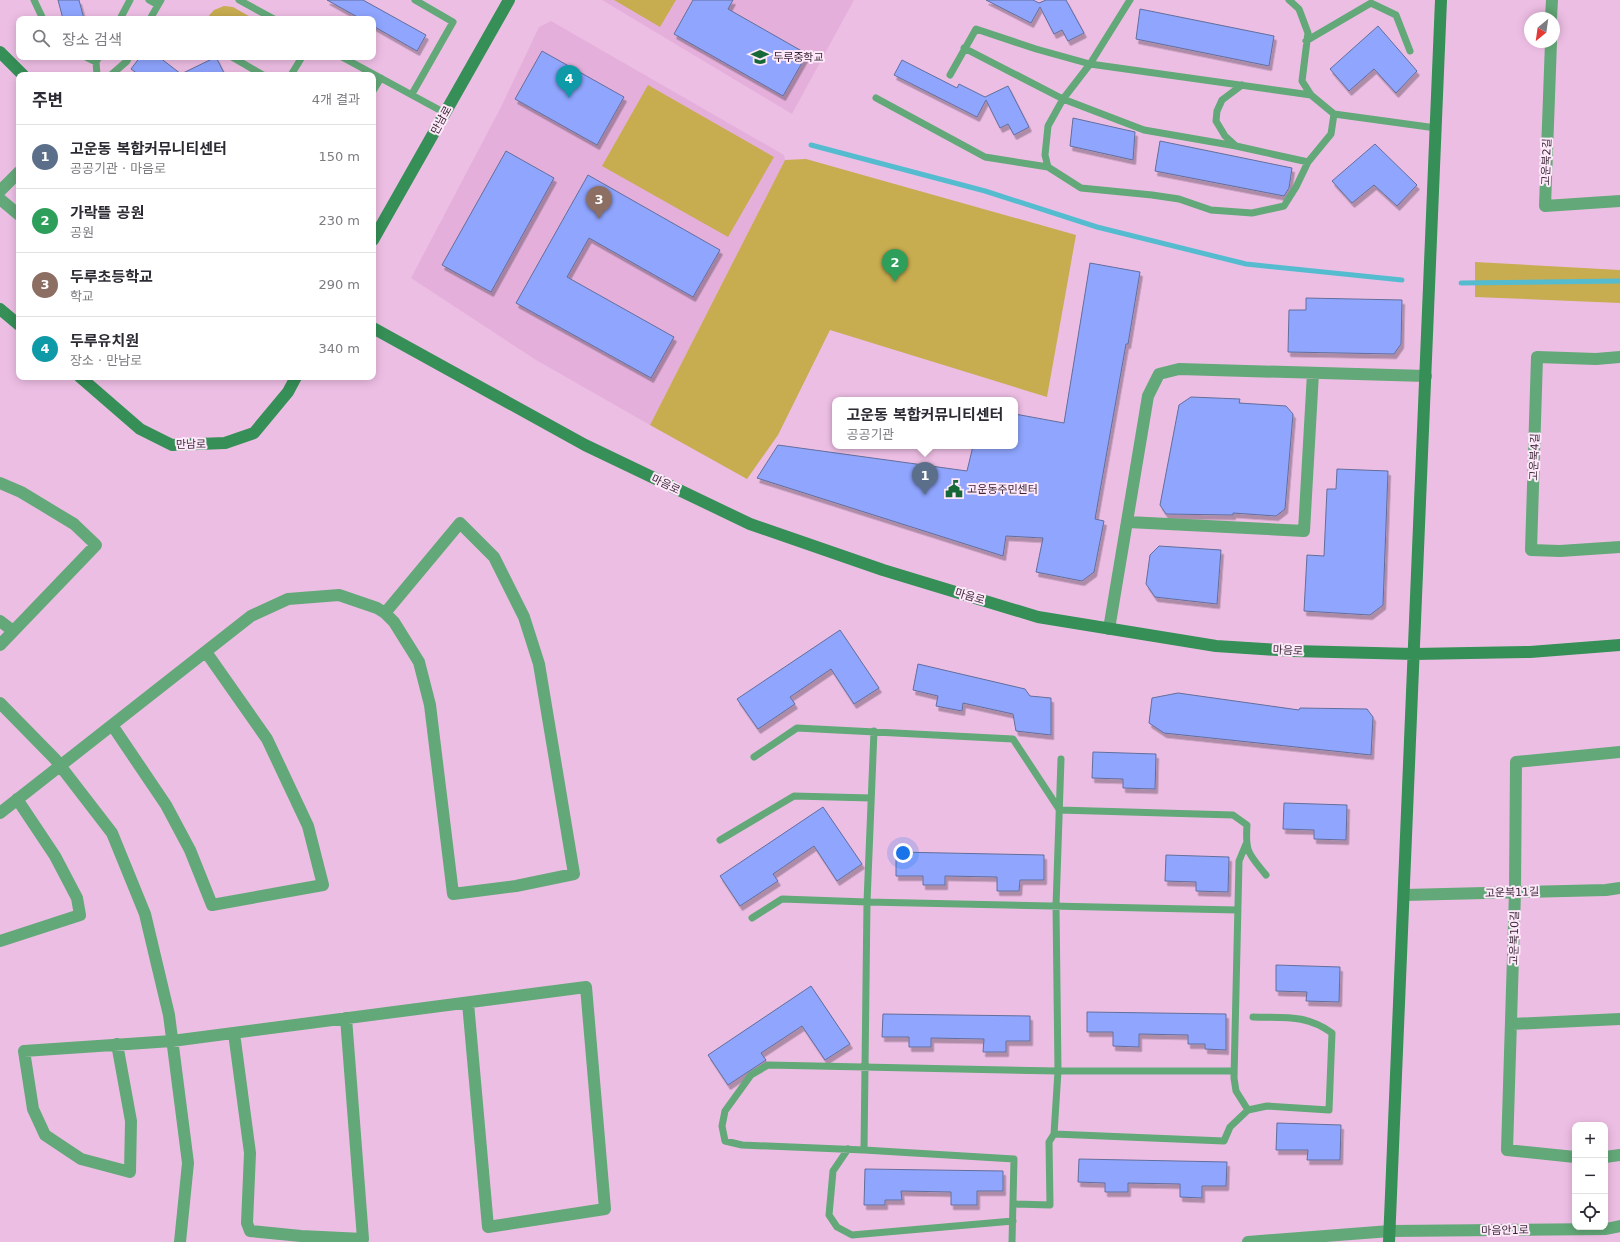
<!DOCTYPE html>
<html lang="ko">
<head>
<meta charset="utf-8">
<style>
  body { margin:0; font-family:"DejaVu Sans","Noto Sans KR",sans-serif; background:#f7f7f7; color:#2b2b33 }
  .controls { position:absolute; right:12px; bottom:12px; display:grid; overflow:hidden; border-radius:8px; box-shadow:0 2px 10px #0003 }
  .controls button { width:36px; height:36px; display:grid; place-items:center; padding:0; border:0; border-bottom:1px solid #e1e1e2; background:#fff; color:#2b2b33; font:20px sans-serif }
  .compass { position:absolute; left:1524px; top:12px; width:36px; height:36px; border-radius:50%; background:#fff; box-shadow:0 2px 10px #0003; rotate:209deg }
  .you { position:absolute; left:903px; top:853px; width:14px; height:14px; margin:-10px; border:3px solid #fff; border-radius:50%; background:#1a73e8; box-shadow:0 0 0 6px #1a73e833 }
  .badge { display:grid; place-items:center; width:26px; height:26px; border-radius:50%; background:#b45309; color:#fff; font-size:13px; font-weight:700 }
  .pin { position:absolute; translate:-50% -33px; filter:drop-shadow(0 1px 2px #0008) }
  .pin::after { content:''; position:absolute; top:21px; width:14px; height:12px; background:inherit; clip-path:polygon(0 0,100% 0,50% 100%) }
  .popup { position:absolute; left:832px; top:397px; width:186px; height:52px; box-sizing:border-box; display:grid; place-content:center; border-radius:8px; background:#fff; filter:drop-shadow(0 1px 3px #0005); font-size:13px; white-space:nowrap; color:#7c7c81 }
  .popup b { font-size:15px; color:#2b2b33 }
  .popup::after { content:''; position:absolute; left:50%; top:100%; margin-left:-8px; border:8px solid transparent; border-top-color:#fff }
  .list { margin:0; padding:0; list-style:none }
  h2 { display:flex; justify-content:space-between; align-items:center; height:52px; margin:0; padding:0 16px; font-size:17px }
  h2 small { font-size:13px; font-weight:400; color:#7c7c81 }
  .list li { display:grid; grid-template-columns:26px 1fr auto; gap:12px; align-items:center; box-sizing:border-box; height:64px; padding:0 16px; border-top:1px solid #e1e1e2 }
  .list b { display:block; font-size:15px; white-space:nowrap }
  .list p { margin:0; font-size:13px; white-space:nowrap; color:#7c7c81 }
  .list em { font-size:13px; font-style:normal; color:#7c7c81 }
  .icon { flex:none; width:22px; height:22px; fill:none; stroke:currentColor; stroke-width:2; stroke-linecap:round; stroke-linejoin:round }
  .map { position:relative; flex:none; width:1620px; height:1242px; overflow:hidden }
  .search { position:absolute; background:#fff; box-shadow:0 2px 10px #0003; left:16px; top:16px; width:360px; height:44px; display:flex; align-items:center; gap:10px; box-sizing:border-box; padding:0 14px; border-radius:8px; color:#7c7c81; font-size:15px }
  .panel { position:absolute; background:#fff; box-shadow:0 2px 10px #0003; left:16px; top:72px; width:360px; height:308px; border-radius:8px }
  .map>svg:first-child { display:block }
</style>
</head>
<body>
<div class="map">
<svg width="1620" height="1242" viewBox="0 0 1620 1242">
  <defs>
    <filter id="shadow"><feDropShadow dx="2.5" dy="4.5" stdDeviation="0" flood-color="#0004"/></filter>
  </defs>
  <rect width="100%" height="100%" fill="#edbee4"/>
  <path fill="#e4b0db" d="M602,0h252l-62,114z
    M551,21l233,134 1,5 -135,265 -114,-65 -125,-82 90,-171 38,-80z"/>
  <path fill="#c8ac50" d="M614,0h62l-16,27z
    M224,6l9,1 21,12h-48l8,-9z
    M648,85l126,72 -46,80 -126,-71z
    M806,159l270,76 -29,162 -217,-67 -52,105 -31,44 -97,-54 135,-265z
    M1475,262l145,8v33l-145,-6z"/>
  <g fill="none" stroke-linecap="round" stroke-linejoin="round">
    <path stroke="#55bcd0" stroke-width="5" d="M811,145l174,46 112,36 149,37 156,16
      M1461,283l159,-2"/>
  </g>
  <path fill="#8fa5fe" stroke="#626e9c" filter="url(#shadow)" d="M58,0h21l5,19h-21z
    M327,0h36l63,35 -9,16 -44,-25v-7h-12z
    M693,0h40l-5,9 79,45 -24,42 -109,-62z
    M986,0h47l6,3 7,-3h20l18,33 -16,8 -6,-11 -8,4 -14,-27 -9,16z
    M1140,9l134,27 -5,30 -133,-27z
    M1378,26l39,45 -21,22 -22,-24 -25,22 -19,-22z
    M542,51l82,46 -27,48 -82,-46z
    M140,57h19l22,17 35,-17 9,18h-86l-8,-6z
    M902,60l55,28 2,-4 26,13 23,-11 21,41 -15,8 -6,-11 -8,4 -14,-28 -9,17 -83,-42z
    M1073,118l62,14 -2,28 -63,-14z
    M1160,141l132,27 -3,20 -5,8 -129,-25z
    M1375,144l42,41 -20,21 -23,-21 -22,18 -20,-22z
    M506,151l48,27 -63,114 -49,-27z
    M588,175l132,75 -27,47 -104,-59 -22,39 107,60 -23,41 -135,-75z
    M1090,263l50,9 -12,72h-2l-31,175 9,2 -10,51 -12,9 -46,-9 7,-34 -37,-2 -3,20 -246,-78 21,-33 189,26 6,-25h42v-32l49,9z
    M1306,298l96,2 -1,44 -7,10 -106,-2 1,-42h17z
    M1191,397l49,2 -1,4 47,3 7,8 -8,95 -9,7 -43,-3v2l-67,-1 -6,-9 19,-100z
    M1337,469l51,2 -5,134 -13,10 -66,-4 3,-56 17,1 3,-67h9z
    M1159,546l62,4 -4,54 -62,-7 -9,-13 4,-29z
    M840,630l39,58 -25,16 -23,-35 -41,28 5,7 -37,25 -21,-30z
    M918,664l107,25 5,7 21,2v37l-35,-4 -3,-17 -50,-11 -1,8 -26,-5 2,-10 -25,-6z
    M1178,693l121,17 1,-2 67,1 6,8 -2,38 -207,-22 -15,-10 3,-25z
    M1093,752l63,2 -1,35 -32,-1v-9l-31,-1z
    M1284,803l63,2 -1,35 -32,-1v-9l-31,-1z
    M823,807l39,57 -25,17 -23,-35 -41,28 5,7 -38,25 -20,-30z
    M896,852l148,3v25h-24l-1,11h-22v-14l-52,-1v9h-22v-9h-27z
    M1166,855l63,2 -1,35 -32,-1v-9l-31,-1z
    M1276,965l64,2 -1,35 -33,-1 1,-9 -31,-1z
    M811,986l39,58 -25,16 -23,-34 -41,27 5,7 -38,25 -20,-30z
    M1087,1012l139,2v36l-21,-1v-5h-17v-9l-49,-1v13l-26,-1v-14h-26z
    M883,1014l147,2v25h-24v11h-23l1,-13 -53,-1v9h-22v-10h-27z
    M1277,1123l64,2 -1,35h-33l1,-10h-32z
    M1079,1159l148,3 -1,24h-24v12l-22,-1v-13l-52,-1v9h-23v-9l-27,-1z
    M865,1169l138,2v20h-26v14h-26v-13l-50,-1 1,9h-17v5h-21z"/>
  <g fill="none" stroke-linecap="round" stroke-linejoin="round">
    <path stroke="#63a878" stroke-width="7" d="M34,0l9,19
      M149,0l9,5
      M239,0l35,19
      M120,19l10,-19
      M150,19l11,-19
      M1306,41l65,-38 25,12 14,36
      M964,48l99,51 81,31 92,16
      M86,57l10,5
      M232,57l31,18
      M342,57l103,56
      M97,75l-1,-13 3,-5
      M111,75l16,-14 2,-4
      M291,75l11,-18
      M950,75l26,-46 60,20 54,15 221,31
      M1242,85l-20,15 -5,11 -1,10 9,15 11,10 72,16
      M373,91l8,-13
      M412,94l41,-72 -38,-22
      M876,98l109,59 63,10 33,21 71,7 27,4 32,11 41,3 32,-7 12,-19 12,-25 23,-28 3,-20 -23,-19 -9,-14 6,-48 -9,-24 -10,-9
      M1334,114l102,14
      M1048,167l-3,-12 3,-29 15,-27 27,-35 40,-64
      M754,757l43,-29 216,11 46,70
      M1059,810l174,5 14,10c-2,28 2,29 19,50
      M720,840l74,-44 77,2
      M1246,844l-7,17 -5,217 2,13 12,19
      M752,918l30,-19 85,3 370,8
      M1054,1134l170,7 6,-14 18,-17 19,-4 62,4 3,-77c-26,-19 -48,-15 -79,-16
      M848,1149l-15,22 -4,44 8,12 15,8 161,-14
      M864,1150l3,-248 7,-171
      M1014,1204l36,1 -1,-63 5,-8 4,-63 -2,-165 5,-147
      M1012,1242l2,-83 -150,-9 -122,-5 -17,-4 -3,-15 3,-15 26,-36 17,-10 290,6h176"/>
    <path stroke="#63a878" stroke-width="12" d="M1551,18l1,-18
      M1551,42l-6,164 75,-5
      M0,191l19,-19
      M0,199l19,16
      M1620,357l-24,2 -59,-2 -6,193 29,1 60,-4
      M0,483l21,9 53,32 22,21 -96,100
      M1128,522l176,9 9,-158
      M0,621l13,10
      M1109,629l39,-233 11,-22 20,-5 247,7
      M0,703l55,56 57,74 33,81 24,101 19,148 -8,79
      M112,725l54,80 24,45 22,55 111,-20 -15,-59 -41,-87 -61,-87
      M0,813l251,-197 37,-17 51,-4 38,13 8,5 75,-90 34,34 30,60 15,47 35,210 -58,12 -63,8 -23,-189 -11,-43 -25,-40 -9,-9
      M1404,895l202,-5 14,-2
      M0,941l80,-26 -3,-17 -22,-42 -38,-57
      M1512,1024l108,-5
      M234,1033l16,120 -3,70 3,8 51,5 62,3 -17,-221
      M117,1044l14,77 -1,51 -49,-13 -36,-24 -12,-26 -9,-58 148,-10 414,-54 19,222 -117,18 -20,-224
      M1575,1157l-68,-7 8,-258 1,-130 104,-10
      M1605,1157l15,-2
      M1248,1242l142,-11 216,-2 14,-3"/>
    <path stroke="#358f56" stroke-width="12" d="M0,52l23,23
      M373,240l136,-240
      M0,309l19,16
      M373,328l212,117 165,79 133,46 155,47 178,29 77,5 121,3 116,-2 90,-7
      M80,377l60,52 32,16 53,-2 29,-10 34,-41 8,-15
      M1389,1242l52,-1242"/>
  </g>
  <defs>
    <g id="school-bare" transform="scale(1.38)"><path d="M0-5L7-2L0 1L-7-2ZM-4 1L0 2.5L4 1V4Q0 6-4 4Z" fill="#176838" stroke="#fde9f9" stroke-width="2.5" paint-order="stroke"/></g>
    <g id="civic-bare" transform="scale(1.38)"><path d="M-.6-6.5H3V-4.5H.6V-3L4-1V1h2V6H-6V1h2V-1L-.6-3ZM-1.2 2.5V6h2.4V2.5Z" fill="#176838" stroke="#fde9f9" stroke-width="2.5" paint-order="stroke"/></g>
  </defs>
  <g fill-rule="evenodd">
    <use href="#school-bare" x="760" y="57"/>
    <use href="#civic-bare" x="954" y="489"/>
  </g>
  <g text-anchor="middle" stroke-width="4" stroke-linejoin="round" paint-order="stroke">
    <g font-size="11" fill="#3b2837" stroke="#fde9f9" text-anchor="start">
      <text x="773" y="61">두루중학교</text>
      <text x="967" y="493">고운동주민센터</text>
    </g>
    <g font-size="11" fill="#3b2837" stroke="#fde9f9">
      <text transform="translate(441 120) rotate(-61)" y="4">만남로</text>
      <text transform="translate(1546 162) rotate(-88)" y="4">고운북2길</text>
      <text transform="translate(191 444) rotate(-1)" y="4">만남로</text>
      <text transform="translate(1534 457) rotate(-88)" y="4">고운북4길</text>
      <text transform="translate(666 484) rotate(26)" y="4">마음로</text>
      <text transform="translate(970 596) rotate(17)" y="4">마음로</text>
      <text transform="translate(1288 650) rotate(3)" y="4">마음로</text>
      <text transform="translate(1512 892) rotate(-2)" y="4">고운북11길</text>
      <text transform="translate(1514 938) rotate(-89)" y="4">고운북10길</text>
      <text transform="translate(1505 1230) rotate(-1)" y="4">마음안1로</text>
    </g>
  </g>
</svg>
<div class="controls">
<button>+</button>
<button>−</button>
<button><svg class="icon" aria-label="locate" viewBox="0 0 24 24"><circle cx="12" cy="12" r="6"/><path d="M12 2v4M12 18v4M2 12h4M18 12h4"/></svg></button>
</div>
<svg class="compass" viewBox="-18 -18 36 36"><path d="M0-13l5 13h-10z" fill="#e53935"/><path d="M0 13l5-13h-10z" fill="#7c7c81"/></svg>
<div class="you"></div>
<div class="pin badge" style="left:925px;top:495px;background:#5c6f8a">1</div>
<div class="popup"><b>고운동 복합커뮤니티센터</b>공공기관</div>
<div class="pin badge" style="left:895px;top:282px;background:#2e9e5b">2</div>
<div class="pin badge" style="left:599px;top:219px;background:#8d6e63">3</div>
<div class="pin badge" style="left:569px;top:98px;background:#0f9aa8">4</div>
<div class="search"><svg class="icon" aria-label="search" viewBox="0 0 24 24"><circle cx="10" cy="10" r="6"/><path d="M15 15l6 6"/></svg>장소 검색</div>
<section class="panel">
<h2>주변<small>4개 결과</small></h2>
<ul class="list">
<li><span class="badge" style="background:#5c6f8a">1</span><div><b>고운동 복합커뮤니티센터</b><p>공공기관 · 마음로</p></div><em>150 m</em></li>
<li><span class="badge" style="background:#2e9e5b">2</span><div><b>가락뜰 공원</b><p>공원</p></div><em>230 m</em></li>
<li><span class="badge" style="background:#8d6e63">3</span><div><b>두루초등학교</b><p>학교</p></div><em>290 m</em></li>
<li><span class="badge" style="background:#0f9aa8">4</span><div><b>두루유치원</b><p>장소 · 만남로</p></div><em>340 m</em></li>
</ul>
</section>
</div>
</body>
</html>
